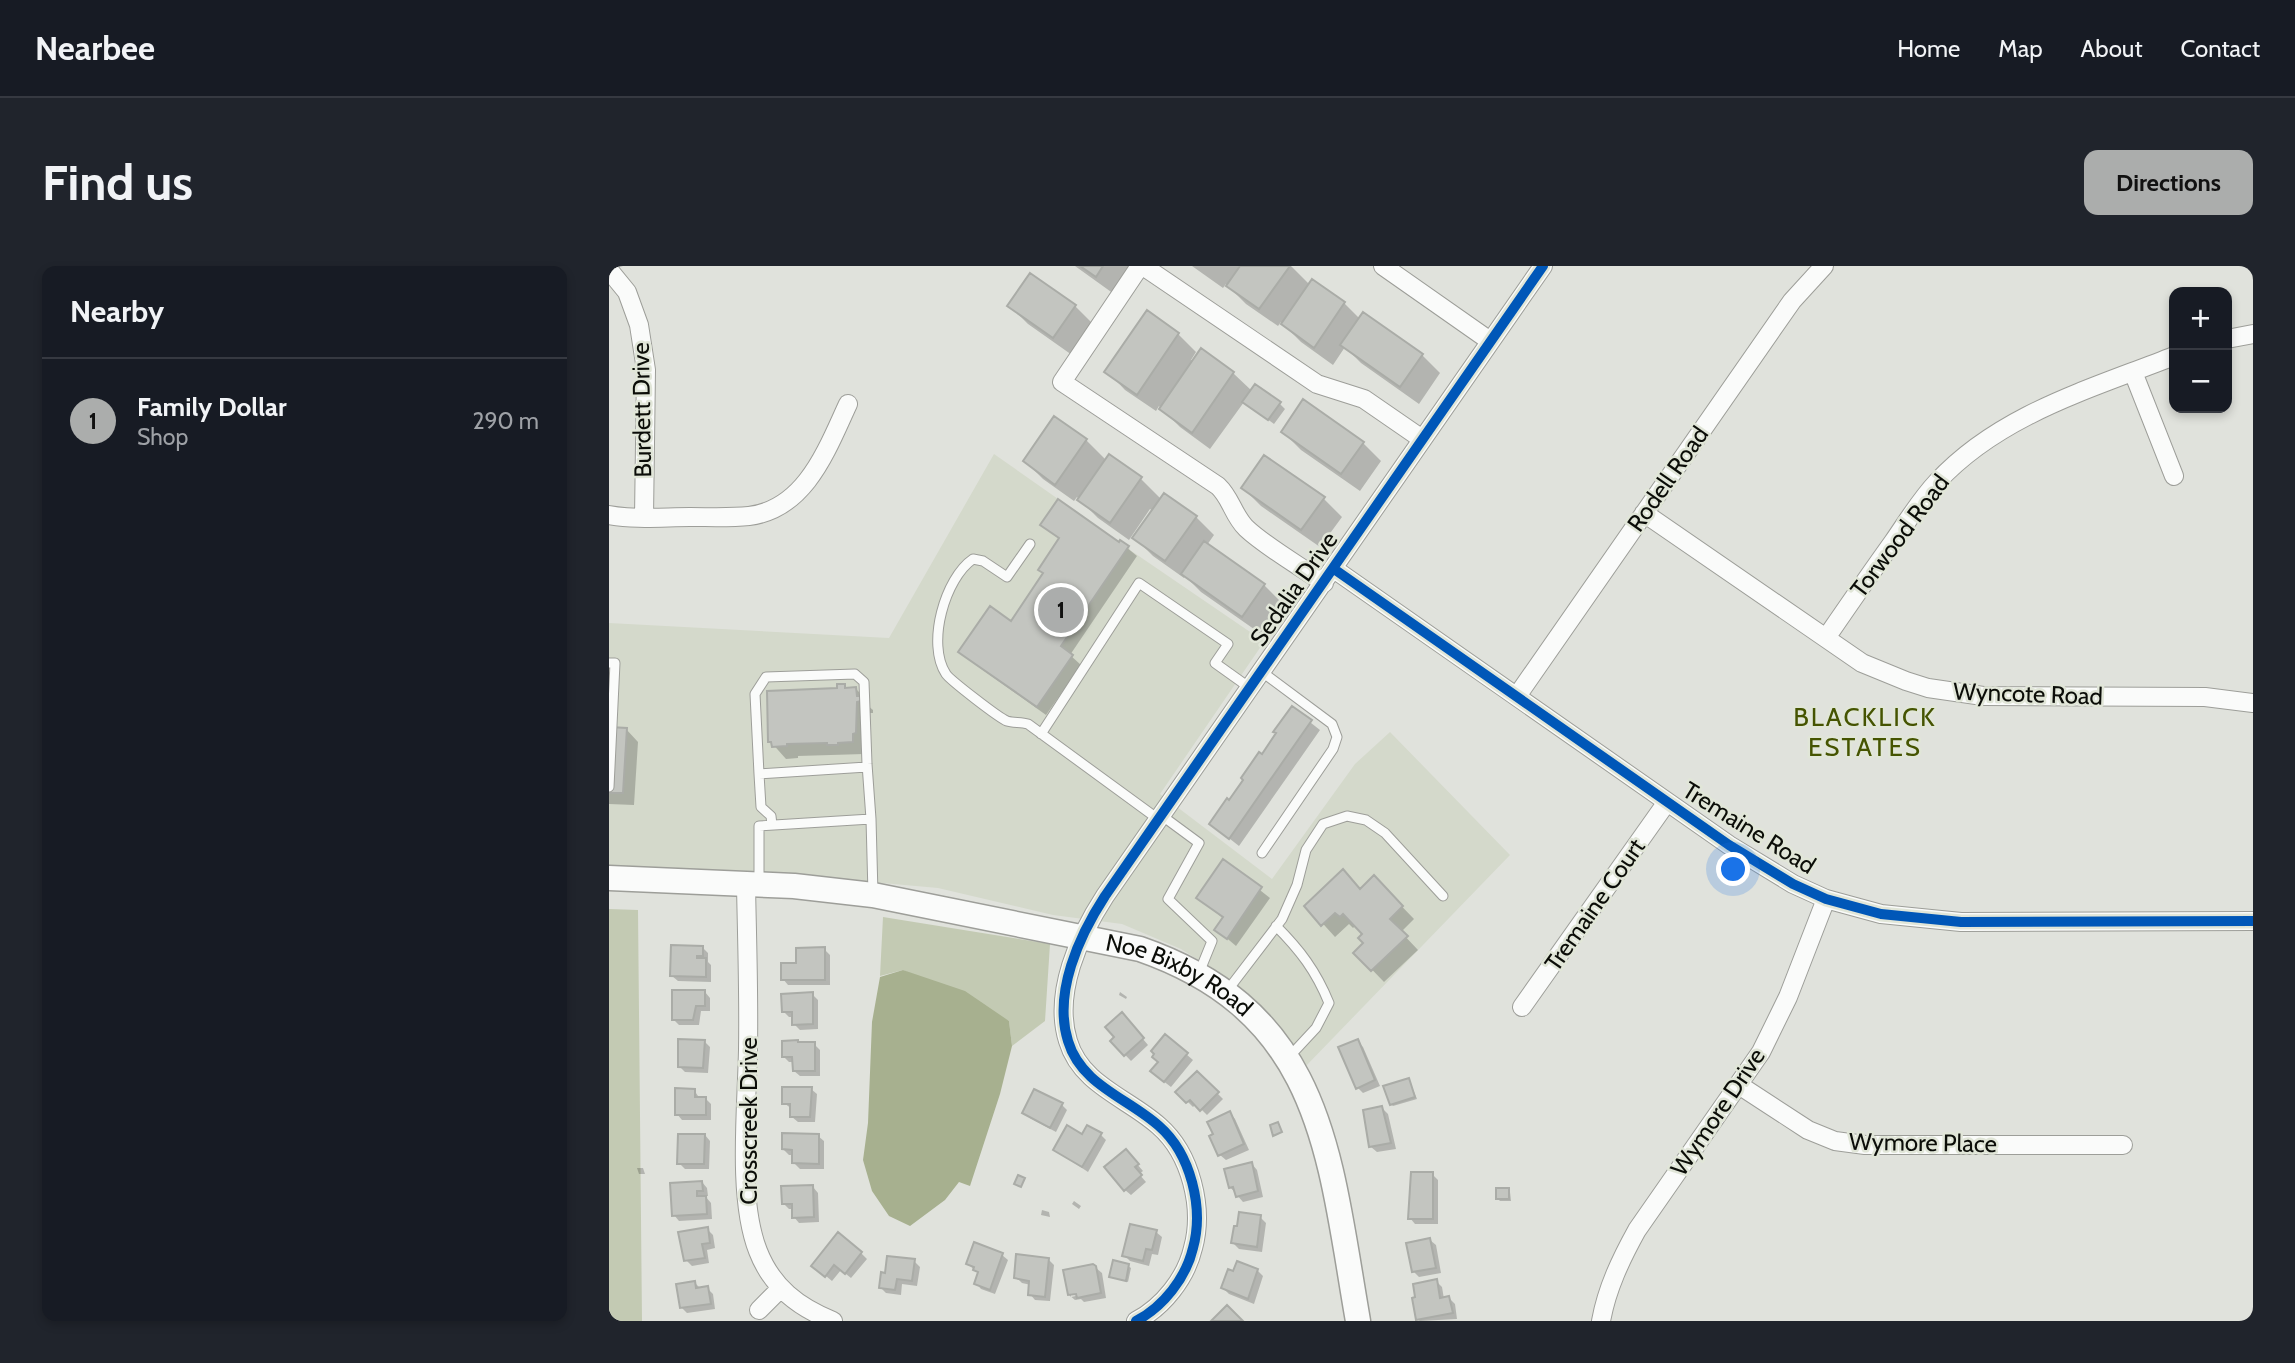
<!DOCTYPE html>
<html lang="en">
<head>
<meta charset="utf-8">
<style>
  body { margin:0; font-family:Cabin,sans-serif; background:#20242c; color:#f1f3f6 }
  .controls { position:absolute; right:21px; top:21px; display:grid; overflow:hidden; border-radius:14px; box-shadow:0 4px 10px #0003 }
  .controls button { width:63px; height:63px; display:grid; place-items:center; padding:0; border:0; border-bottom:2px solid #363941; background:#171b24; color:#f1f3f6; font:35px sans-serif }
  .you { position:absolute; left:1125px; top:604px; width:24px; height:24px; margin:-18px; border:5px solid #fff; border-radius:50%; background:#1a73e8; box-shadow:0 0 0 10px #1a73e833 }
  .badge { display:grid; place-items:center; width:46px; height:46px; border-radius:50%; background:#abadac; color:#111; font-size:23px; font-weight:700 }
  .pin { position:absolute; translate:-50% -50%; border:4px solid #fff; box-shadow:0 2px 7px #0006 }
  .list { margin:0; padding:0; list-style:none }
  h2 { display:flex; justify-content:space-between; align-items:center; height:91px; margin:0; padding:0 28px; font-size:30px }
  h2 small { font-size:23px; font-weight:400; color:#9ea1a6 }
  .list li { display:grid; grid-template-columns:46px 1fr auto; gap:21px; align-items:center; box-sizing:border-box; height:126px; padding:0 28px; border-top:2px solid #363941 }
  .list b { display:block; font-size:26px; white-space:nowrap }
  .list p { margin:0; font-size:23px; white-space:nowrap; color:#9ea1a6 }
  .list em { font-size:23px; font-style:normal; color:#9ea1a6 }
  .map { position:relative; flex:none; width:1644px; height:1055px; overflow:hidden; border-radius:14px }
  header { display:flex; align-items:center; gap:42px; box-sizing:border-box; height:98px; padding:0 35px; background:#171b24; border-bottom:2px solid #363941 }
  header strong { font-size:33px }
  nav { display:flex; gap:38px; margin-inline-start:auto; font-size:24px }
  .intro { display:flex; align-items:center; justify-content:space-between; box-sizing:border-box; height:168px; padding:0 42px }
  h1 { margin:0; font-size:49px }
  .button { padding:18px 32px; border-radius:14px; background:#abadac; color:#111; font-size:24px; font-weight:700 }
  main { display:flex; gap:42px; padding:0 42px }
  aside { flex:1; background:#171b24; border-radius:14px; box-shadow:0 4px 10px #0003 }
  .map>svg:first-child { display:block }
</style>
</head>
<body>
<header>
<strong>Nearbee</strong>
<nav><a>Home</a><a>Map</a><a>About</a><a>Contact</a></nav>
</header>
<div class="intro"><h1>Find us</h1><a class="button">Directions</a></div>
<main>
<aside>
<h2>Nearby<small></small></h2>
<ul class="list">
<li><span class="badge">1</span><div><b>Family Dollar</b><p>Shop</p></div><em>290 m</em></li>
</ul>
</aside>
<div class="map">
<svg width="1644" height="1055" viewBox="0 0 1644 1055">
  <rect width="100%" height="100%" fill="#e0e2dc"/>
  <path fill="#d4d9cb" d="M385,188l124,87 2,-1 9,6 1,4 126,86 10,3 -106,155 112,85 83,-115 35,-32 120,123 -205,212 -80,-90 -44,-28 -59,-25 -69,-9 -115,-27 -89,-8 -240,-10v-247l280,15z"/>
  <path fill="#c3cab3" d="M0,643l29,1 4,411h-33z
    M274,651l167,27 -5,77 -33,25 -3,-25 -106,-51 -23,6z"/>
  <path fill="#a7b08f" d="M294,704l62,21 44,30 3,25 -12,48 -30,92 -11,-4 -14,18 -35,26 -21,-10 -17,-25 -9,-31 5,-37 4,-101 8,-45z"/>
  <path fill="#0003" fill-rule="evenodd" d="M466,0h58l-19,28z
    M583,0h99l19,19 3,-4 31,22 16,16 62,36 18,18 -21,31 -58,-41 -16,-16 -12,18 -32,-23 -20,-20 -3,4 -32,-22 -20,-20 -3,4z
    M401,40h65l18,18 -21,31 -44,-31z
    M538,46l31,22 18,18 -5,8 42,13 19,18 27,12 6,6 -11,15 -30,-22 -34,47 -30,-22 -21,-21 -3,5 -31,-21 -18,-19z
    M445,152l32,22 21,21 34,18 20,20 35,18 18,18 -7,10 57,40 18,18 -21,31 -60,-42 -16,-16 -1,2 -31,-22 -18,-18 18,-27 -3,-2 -21,31 -31,-22 -21,-21 -3,4 -31,-22 -18,-18z
    M674,166l80,11 18,18 -21,30 -59,-41z
    M634,222l81,11 18,18 -22,30 -59,-41z
    M434,259l76,19 1,-2 17,14 -67,99 11,10 -35,50 -77,-55 -9,-8 51,-29 34,-49 15,-34z
    M235,420l4,4 8,-1 12,12v5l5,4v3h-4l-5,41 -66,2v2l-12,1 -16,-18z
    M0,440l1,22 16,1 12,13 -4,63 -25,-1z
    M683,442l28,22 -81,116 -28,-22 19,-22 32,-46z
    M614,595l47,37 -34,48 -20,-17 8,-10 -26,-21z
    M777,624l28,29 -13,13 17,18 -34,32 -28,-29 10,-10 -1,-9 -9,-9 -3,3 -4,-4 -14,13 -28,-31 54,-15z
    M93,681l6,6v9l3,3v17l-33,-1 -6,-5z
    M215,683l6,6v30h-42l-5,-6 15,-14z
    M96,726l5,6v13h-9l-2,14h-20l-6,-6z
    M511,726l7,5 -1,2 -7,-4z
    M203,728l6,6v29l-18,1 -6,-6v-7h-5l-5,-5z
    M518,754l21,25 -17,16 -19,-20z
    M556,770l28,24 -22,27 -13,-10z
    M95,775l6,6 -2,26 -23,-1 -6,-6z
    M748,775l6,6 17,39 -17,7 -5,-5z
    M205,778l6,6v26h-20l-6,-5v-9h-5l-5,-5z
    M588,807l26,26 -16,16 -11,-11 -3,3 -15,-15z
    M800,814l8,19 -24,7 -2,-2z
    M202,823l6,5 -2,28h-17l-6,-5v-8l-8,-6z
    M85,824l6,9h6l5,5v16h-29l-5,-6z
    M453,839l5,5 -11,22 -26,-14 -6,-5z
    M773,842l6,6 8,35 -19,3 -6,-5z
    M621,847l5,6 14,31 -23,10 -6,-5z
    M491,868l6,6 -18,32 -33,-22 28,-14z
    M96,869l5,6 -1,28h-24l-6,-6z
    M209,870l6,5v28h-24l-6,-6v-8h-5l-6,-6z
    M522,891l12,14 -4,3 7,8 -15,13 -6,-5z
    M643,898l5,6 6,27 -20,5 -13,-15z
    M28,902h6l2,6h-6z
    M823,908l6,6v44h-23l-5,-6z
    M93,916l5,6 1,8h-3l6,7 1,16 -33,2 -5,-6z
    M204,921l5,6 1,29 -20,1 -5,-6 -1,-8h-4l-6,-6z
    M899,924l2,2 1,9h-11l-2,-2z
    M465,935l7,5 -2,3 -7,-5z
    M433,944l7,2 1,5 -9,-2z
    M651,951l6,6 -4,29 -23,-3 -6,-6 6,-15z
    M98,963l6,6 2,13 -8,2 2,13 -17,3 -6,-6z
    M547,966l6,5 -4,18 -6,-1 -3,12 -19,-5 -6,-6z
    M821,974l6,5 5,28 -22,4 -5,-5z
    M252,987l6,6 -16,19 -10,-8 -9,11 -18,-15z
    M393,989l6,5 -13,34 -14,-5 -5,-6 3,-9 -11,-10z
    M439,993l6,6 -4,36 -15,-1 -5,-6 1,-9 -9,-2 -6,-6z
    M305,995l6,6 -3,19 -15,-2 -1,11 -15,-2 -6,-6 7,-12z
    M519,1000l3,2 -3,14 -17,-5z
    M487,1002l6,5 4,25 -22,4 -3,-3 -6,1 -6,-5zM462,1027l14,1 -14,3z
    M648,1004l6,6 -9,28 -25,-10 -6,-6z
    M827,1015l6,6 2,12 5,-1 6,6 2,15 -37,2 -3,-2z
    M86,1017l6,6 6,-1 6,6 2,15 -28,4 -6,-6z"/>
  <path fill="#c3c5c0" stroke="#aaaca7" stroke-width="2" d="M471,0h23l-7,11z
    M631,0h50l-31,43 -33,-23z
    M421,7l46,32 -23,33 -46,-32z
    M703,13l33,23 -31,46 -33,-24z
    M538,44l32,23 -42,62 -33,-23z
    M754,46l60,42 -23,33 -60,-42z
    M592,82l33,24 -42,61 -33,-24z
    M646,118l26,18 -13,18 -26,-18z
    M694,133l61,43 -23,32 -60,-42z
    M445,150l33,23 -32,46 -32,-24z
    M500,188l33,23 -32,46 -33,-23z
    M655,189l61,42 -24,33 -60,-42z
    M555,227l33,23 -32,45 -33,-23z
    M449,233l61,43 1,-2 9,6 -68,100 12,9 -36,52 -79,-55 32,-46 21,15 32,-48 -5,-3 21,-32 -19,-13z
    M595,275l61,43 -23,33 -61,-43z
    M228,418h8v4l11,-1 1,9h4v5l-4,1 -1,31 -3,1v8l-15,1v2h-11v-2l-40,1v2l-15,1 -1,-5h-3l-1,-51 70,-3z
    M683,440l20,14 -83,119 -20,-15 18,-26 2,2 14,-20 -2,-2 18,-26 3,2 14,-21 -3,-1z
    M0,461l18,1 -4,65h-14z
    M614,593l39,28 -35,52 -13,-9 9,-13 -27,-19z
    M734,603l17,20 14,-14 29,31 -13,13 18,17 -37,35 -18,-18 10,-10 -5,-5 4,-4 -19,-20 -3,3 -5,-4 -14,13 -17,-20z
    M62,679l32,1v10h-6v2h9v19l-36,-1z
    M216,681v33h-44v-17h15v-15z
    M63,724h33v16h-9l-3,14h-21z
    M204,726v32l-21,1v-13h-10l-1,-18z
    M513,746l22,26 -20,18 -14,-15 4,-4 -9,-10z
    M556,768l23,19 -24,29 -14,-11 8,-9 -6,-5 2,-3 -3,-3z
    M69,773l27,1 -2,28 -25,-1z
    M749,773l17,41 -19,9 -18,-42z
    M189,774v2h17v29h-22l-1,-14h-10v-16z
    M588,805l22,21 -19,19 -10,-11 -4,3 -11,-11z
    M800,812l6,19 -25,8 -7,-19z
    M173,821h30l-2,30h-20v-13h-8z
    M66,822l20,1v8h11v18h-31z
    M425,823l29,14 -13,25 -28,-15z
    M773,840l9,37 -22,4 -6,-37z
    M621,845l14,33 -26,12 -9,-20 4,-2 -6,-12z
    M669,856l4,10 -9,4 -3,-11z
    M458,859l15,9 5,-9 15,8 -20,34 -29,-17z
    M173,867l37,1v30l-27,-1v-13l-10,-1z
    M69,868h27l-1,30h-27z
    M517,883l13,15 -4,3 7,8 -18,16 -20,-24z
    M643,896l6,29 -22,6 -3,-10 -4,1 -5,-19z
    M802,906h22v47h-25z
    M409,909l7,3 -4,9 -7,-3z
    M93,915l1,10h-6v5h9l1,18 -35,2 -2,-33z
    M204,919l1,32 -22,1v-14h-10l-1,-18z
    M887,922h13v11h-13z
    M630,946l22,3 -4,32 -26,-4 3,-17h3z
    M521,958l27,6 -5,20 -6,-1 -3,12 -21,-5z
    M99,961l2,16 -8,1 3,14 -21,3 -6,-29z
    M229,966l24,20 -17,22 -11,-9 -9,12 -14,-11z
    M821,972l6,30 -24,4 -6,-29z
    M365,976l29,11 -13,37 -16,-6 4,-12 -5,-2 1,-3 -8,-3z
    M407,988l33,4 -4,39 -17,-2 1,-14 -15,-3z
    M278,990l28,3 -3,22 -15,-2 -2,11 -16,-2 2,-16 4,1z
    M504,994l16,4 -3,17 -17,-4z
    M628,995l21,8 -10,30 -27,-11 7,-19 5,2z
    M484,998l3,2 5,27 -24,5 -1,-4 -8,1 -5,-25z
    M828,1013l3,19 9,-2 4,17 -37,7 -4,-22 3,-1 -2,-13z
    M86,1015l1,7 12,-2 3,18 -31,4 -4,-24z
    M618,1039l16,16h-32z"/>
  <g fill="none" stroke-linecap="round" stroke-linejoin="round">
    <g stroke="#9d9e99" stroke-width="11">
      <path id="lane" d="M421,278l-23,33 -24,-16 -10,-2c-28,19 -47,85 -27,115 4,6 53,44 61,47 6,2 14,1 21,3l130,95
        M0,397h6l-6,124
        M653,406l70,52 5,13 -4,12 -71,104
        M432,468l98,-151 89,61 -13,19 35,25
        M150,508l-4,-80 11,-17 89,-3 9,8 3,82 4,55
        M552,549l38,28 -31,56 44,42 -13,32
        M163,559l-1,-9 -10,-9 -2,-33 108,-7
        M150,618v-58l112,-7 2,75
        M667,660c24,24 40,45 53,77l-13,25 -27,29
        M618,725l55,-72 15,-34 9,-35 17,-26 24,-8 19,4 19,13 58,63"/>
    </g>
    <g stroke="#9d9e99" stroke-width="20">
      <path id="street" d="M531,0l-78,116 156,104c13,12 15,29 28,42 20,19 54,38 78,55
        M534,0l174,118 47,15 58,40
        M774,0l107,75
        M0,4l18,22 12,33 7,45 -2,147
        M1618,73l26,-5
        M1524,106l41,104
        M1035,247l218,150 44,18 22,7 55,8 222,1 48,6
        M0,249c26,5 55,2 81,2 20,0 40,1 59,-1 57,-7 78,-67 99,-112
        M725,303l395,276 64,39 33,15 55,15 80,8 292,-1
        M1217,372c22,-32 44,-64 67,-96 14,-20 27,-42 44,-60 63,-68 154,-93 237,-126
        M908,430l275,-395 32,-35
        M137,619c1,55 3,110 2,165 -1,57 -11,148 10,201 14,36 40,56 75,70
        M913,741l145,-205
        M1130,819l69,45 27,11 30,4h258
        M150,1044l22,-22
        M527,1055c27,-14 50,-43 57,-73 11,-40 -2,-94 -34,-122 -31,-28 -78,-41 -91,-85 -15,-48 11,-105 37,-145l438,-630
        M992,1055c6,-33 20,-62 36,-91l124,-178 27,-55 38,-98"/>
    </g>
    <g stroke="#9d9e99" stroke-width="27">
      <g id="secondary">
        <path id="s1" d="M0,612l185,8 79,9 267,54c184,64 189,206 218,372"/>
      </g>
    </g>
    <use href="#lane" stroke="#fafbfa" stroke-width="9"/>
    <use href="#street" stroke="#fafbfa" stroke-width="18"/>
    <use href="#secondary" stroke="#fafbfa" stroke-width="24"/>
    <g stroke="#e1e6d8" stroke-width="15">
      <path id="cycleway" d="M725,303l395,276 64,39 33,15 55,15 80,8 292,-1
        M527,1055c27,-14 50,-43 57,-73 11,-40 -2,-94 -34,-122 -31,-28 -78,-41 -91,-85 -15,-48 11,-105 37,-145l438,-630"/>
    </g>
    <use href="#cycleway" stroke="#0057b8" stroke-width="10"/>
  </g>
  <g text-anchor="middle" stroke-width="5" stroke-linejoin="round" paint-order="stroke">
    <g font-size="24" fill="#0b0d08" stroke="#e1e6d8">
      <text transform="translate(33 144) rotate(-91)" y="8">Burdett Drive</text>
      <text transform="translate(1059 213) rotate(-55)" y="8">Rodell Road</text>
      <text transform="translate(1291 270) rotate(-53)" y="8">Torwood Road</text>
      <text transform="translate(685 323) rotate(-55)" y="8">Sedalia Drive</text>
      <text transform="translate(1419 428) rotate(2)" y="8">Wyncote Road</text>
      <text transform="translate(1140 562) rotate(32)" y="8">Tremaine Road</text>
      <text transform="translate(986 639) rotate(-55)" y="8">Tremaine Court</text>
      <text dy="8" stroke="none"><textPath href="#s1" startOffset="583">Noe Bixby Road</textPath></text>
      <text transform="translate(1109 846) rotate(-56)" y="8">Wymore Drive</text>
      <text transform="translate(140 855) rotate(-90)" y="8">Crosscreek Drive</text>
      <text transform="translate(1314 877) rotate(1)" y="8">Wymore Place</text>
    </g>
    <g font-size="26" letter-spacing="2" fill="#455401" stroke="#e1e6d8">
      <text x="1256" y="460">BLACKLICK<tspan x="1256" dy="30">ESTATES</tspan></text>
    </g>
  </g>
</svg>
<div class="controls">
<button>+</button>
<button>−</button>
</div>
<div class="you"></div>
<div class="pin badge" style="left:452px;top:344px">1</div>
</div>
</main>
</body>
</html>
